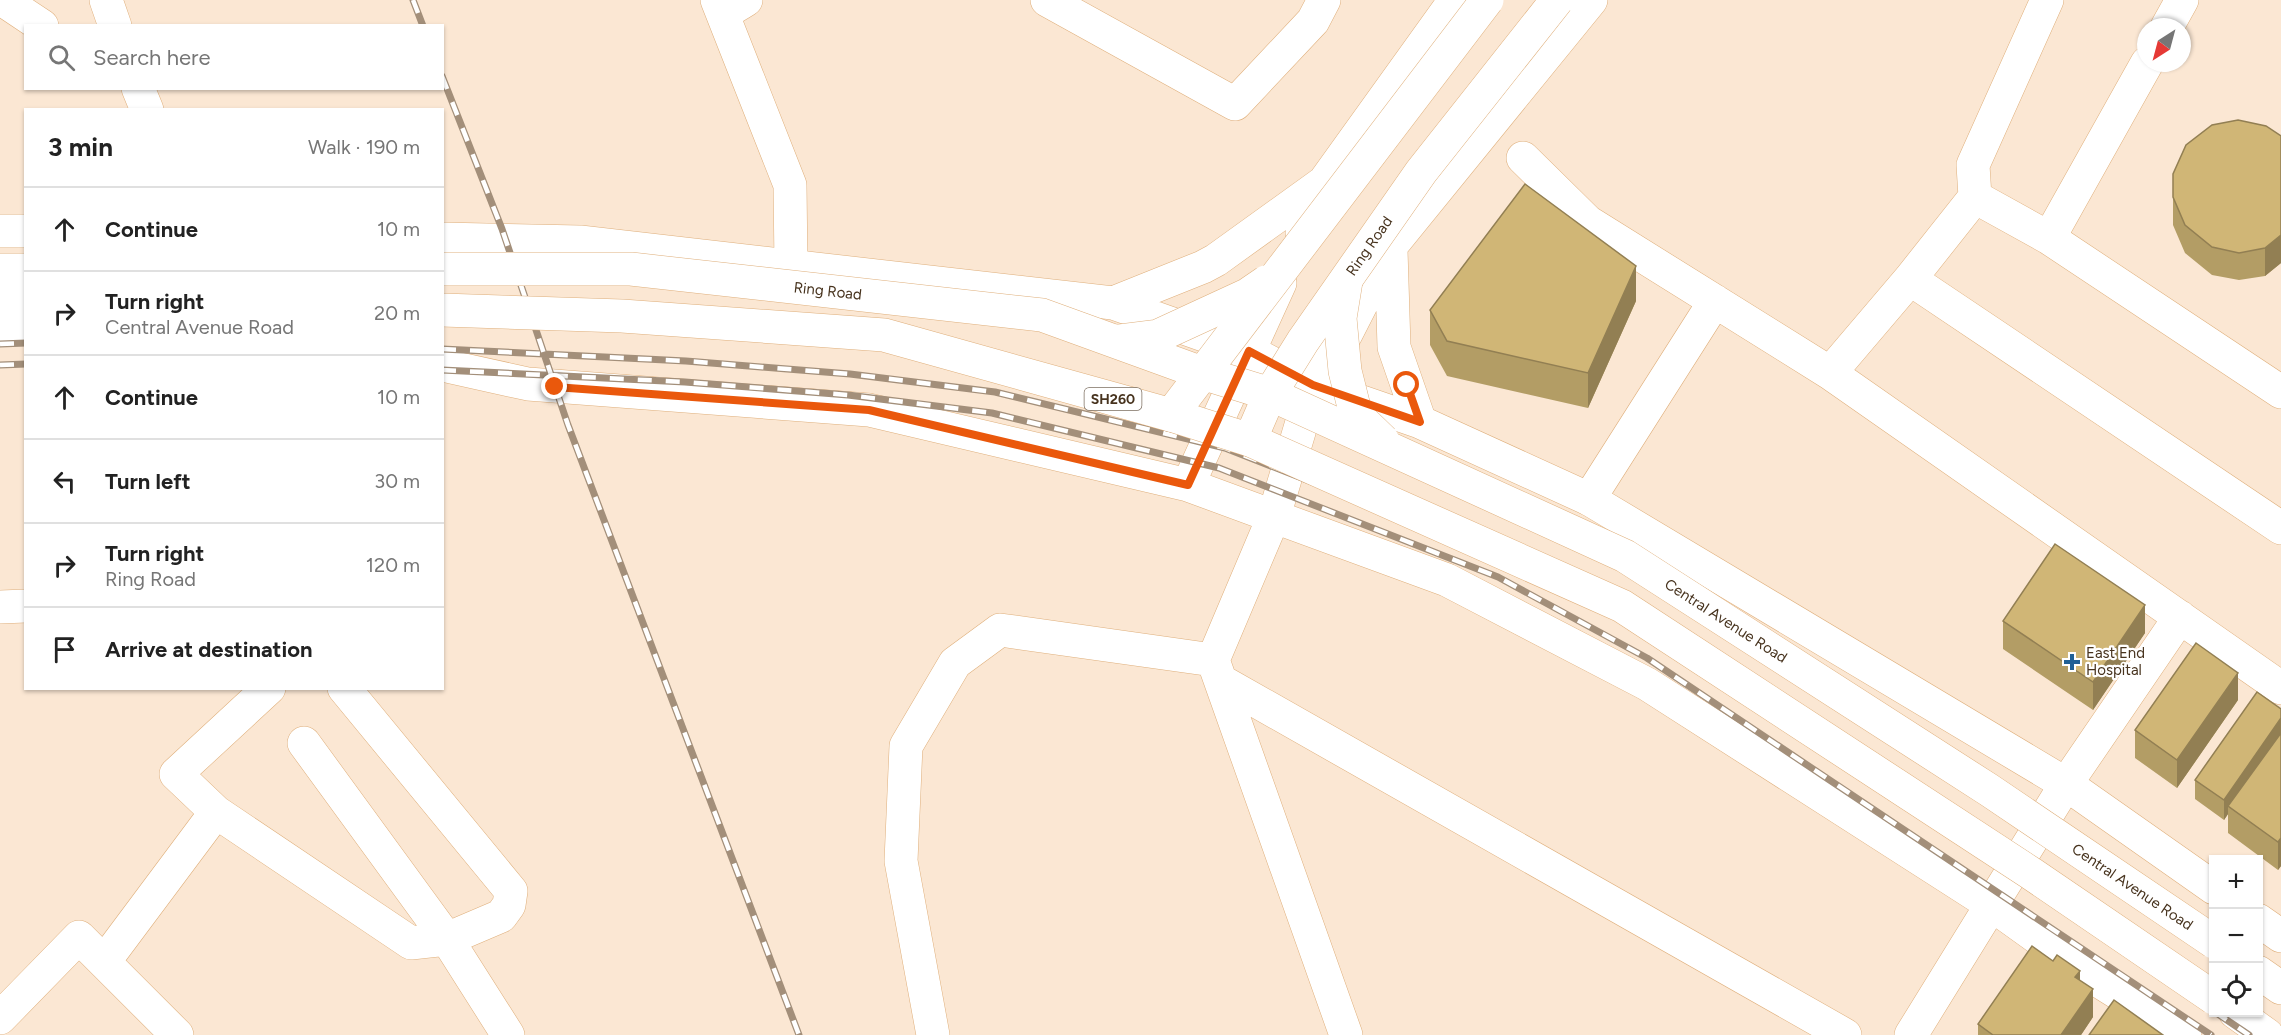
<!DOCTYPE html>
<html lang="en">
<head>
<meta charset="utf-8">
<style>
  body { margin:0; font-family:Figtree,sans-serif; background:#f6f6f6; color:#222 }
  .controls { position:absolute; right:18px; bottom:18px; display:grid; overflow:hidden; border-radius:0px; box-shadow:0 2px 4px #0004 }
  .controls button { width:54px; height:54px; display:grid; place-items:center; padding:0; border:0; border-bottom:2px solid #e0e0e0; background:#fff; color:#222; font:30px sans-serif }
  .compass { position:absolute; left:2137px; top:18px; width:54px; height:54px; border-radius:50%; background:#fff; box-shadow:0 2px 4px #0004; rotate:216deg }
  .stop { position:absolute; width:18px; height:18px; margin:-14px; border:4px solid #ea580c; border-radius:50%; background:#fff }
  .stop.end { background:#ea580c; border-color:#fff; box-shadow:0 2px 6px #0008 }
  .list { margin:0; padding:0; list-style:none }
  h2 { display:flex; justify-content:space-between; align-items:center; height:78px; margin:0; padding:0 24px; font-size:26px }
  h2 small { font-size:20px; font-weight:400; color:#767676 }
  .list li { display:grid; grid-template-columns:39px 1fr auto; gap:18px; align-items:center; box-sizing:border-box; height:84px; padding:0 24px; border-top:2px solid #e0e0e0 }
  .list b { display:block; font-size:22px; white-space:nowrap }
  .list p { margin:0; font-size:20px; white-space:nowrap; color:#767676 }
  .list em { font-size:20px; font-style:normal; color:#767676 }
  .icon { flex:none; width:33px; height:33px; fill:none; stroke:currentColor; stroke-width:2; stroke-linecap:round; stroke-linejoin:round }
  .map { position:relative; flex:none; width:2281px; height:1035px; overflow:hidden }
  .search { position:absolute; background:#fff; box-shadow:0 2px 4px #0004; left:24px; top:24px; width:420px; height:66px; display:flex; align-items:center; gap:15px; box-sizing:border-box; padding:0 21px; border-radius:0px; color:#767676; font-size:22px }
  .panel { position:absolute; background:#fff; box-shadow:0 2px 4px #0004; left:24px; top:108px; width:420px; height:582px; border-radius:0px }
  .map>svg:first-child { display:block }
</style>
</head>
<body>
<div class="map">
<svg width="2281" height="1035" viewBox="0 0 2281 1035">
  <rect width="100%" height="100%" fill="#fbe7d3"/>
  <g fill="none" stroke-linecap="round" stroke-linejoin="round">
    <g stroke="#dfaf7b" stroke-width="34">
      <path id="minor" d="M3,0l39,26
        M106,0l9,26
        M717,0l73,185 1,81
        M1047,0l188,104 78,-83 11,-21
        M723,14l23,-14
        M2167,27l15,-27
        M138,88l9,22
        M1523,158l65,64 242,151
        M1975,197l-2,-32 74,-165
        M2049,238l98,-175
        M1910,279l371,249
        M2281,392l-232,-154 -74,-41 -65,82 -80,94 451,315
        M1589,499l126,-198
        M1274,516l-61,144 133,375
        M0,607l26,-1
        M1221,681l624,354
        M304,743l143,196 61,96
        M216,812l195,131 36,-4 54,-23 8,-11 2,-14 -167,-203
        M104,962l112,-150 -40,-38 93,-86
        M0,1018l79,-81 98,98
        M933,1035l-32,-174 5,-115 49,-83 45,-33 213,30
        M1911,1035l155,-251 114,-167"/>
    </g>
    <g stroke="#dfaf7b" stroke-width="34">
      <path id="major" d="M0,231h26
        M1302,233l23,-52 130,-181
        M442,239l138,3 533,61 136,48 64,34 107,37 169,77 477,285 148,104
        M1391,250l3,97 26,75
        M0,270h26
        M0,303h26
        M1113,303l90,-36 13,-7 107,-77
        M0,326l26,1
        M442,365l86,19 341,26 319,75 259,95 200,104 345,221 99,71 94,59
        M1188,485l92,-202
        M1274,516l39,-131 33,-51 45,-88 200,-246
        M2258,920l23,16
        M2258,972l23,16
        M2235,1012l32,23"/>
    </g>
    <use href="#minor" stroke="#fff" stroke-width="33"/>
    <use href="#major" stroke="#fff" stroke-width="33"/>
    <g stroke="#a38f7a" stroke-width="7">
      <path id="rail" d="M413,0l10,26
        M442,76l60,153 66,196 231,610
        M0,344l26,-1
        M442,349l244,12 164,13 145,18 230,56 281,110 152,82 556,371
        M0,365l26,-1
        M442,370l243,12 163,13 144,18 227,55 279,109 149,81 564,377
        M2215,1012l34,23"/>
    </g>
    <use href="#rail" stroke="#fff" stroke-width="4.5" stroke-dasharray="14" stroke-linecap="butt"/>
    <g stroke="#dfaf7b" stroke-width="34" stroke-linecap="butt">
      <g id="major-bridge">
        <path id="s1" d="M442,269h189l411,46 160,58 68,21 355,162 364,234 225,152"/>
        <path d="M1346,281l-6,37 5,53 11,44 27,26"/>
        <path id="s2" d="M442,310l180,6 262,19 287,80 79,25 20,-46 33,-53 118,-169 136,-172"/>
        <path d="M1118,341l40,-5 89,-41 19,-13"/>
        <path d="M1171,415l316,-415"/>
        <path d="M1250,440l372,166 410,268 182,124"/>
      </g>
    </g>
    <use href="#major-bridge" stroke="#fff" stroke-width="33"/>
  </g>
  <path fill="#b39d65" d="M2281,136v127l-16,13 -26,4 -27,-5 -27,-22 -12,-28v-51z
    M1636,301l-48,107 -141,-32 -17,-31v-35z
    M2003,621l142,12 -52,77 -90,-61z
    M2238,700l-61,88 -42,-30v-28z
    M2281,709v157l-3,4 -50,-37v-19l-4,6 -29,-21v-19z
    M2080,980l13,37 -12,18h-103v-11z"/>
  <path fill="#927f53" d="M2281,235v28l-16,13v-28z
    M1636,266v35l-48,107v-35z
    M2145,605v28l-52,77v-28z
    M2238,673v27l-61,88v-28z
    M2281,718v20l-53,68v8l-4,6v-20z
    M2281,838v28l-3,4v-28z
    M2080,971v27l-5,-21z
    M2093,989v28l-12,18h-20z"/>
  <path fill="#d0b676" stroke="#927f53" stroke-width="1.5" d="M2238,120l28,6 15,10v99l-16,13 -26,5 -27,-6 -27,-22 -12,-28v-23l13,-29 26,-20z
    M1525,184l111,82 -48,107 -141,-32 -17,-31z
    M2055,544l90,61 -52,77 -90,-61z
    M2196,643l42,30 -61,87 -42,-30z
    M2257,692l24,17v9l-57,82 -29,-20z
    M2281,733v105l-3,4 -50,-36z
    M2032,946l21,15 4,-6 23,16 -5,6 18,12 -32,46h-68l-15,-11z
    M2114,1000l49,35h-74z"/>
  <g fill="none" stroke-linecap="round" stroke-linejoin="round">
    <path stroke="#ea580c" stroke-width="8" d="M555,387l314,23 319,75 61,-134 64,34 107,37 -13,-37"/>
  </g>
  <path fill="#206096" stroke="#fff" stroke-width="2" d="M2069 653h6v6h6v6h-6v6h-6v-6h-6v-6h6z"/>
  <g text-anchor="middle" stroke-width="4.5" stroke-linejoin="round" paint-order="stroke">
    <rect fill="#fff" stroke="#7e7062" stroke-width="1.5" x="1084.5" y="388" width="57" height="22" rx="4.5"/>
    <g font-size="14" font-weight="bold" fill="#47331e">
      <text x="1113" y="404">SH260</text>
    </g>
    <g font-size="15" fill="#47331e" stroke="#fff">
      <text dy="5" stroke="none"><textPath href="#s2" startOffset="1052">Ring Road</textPath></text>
      <text dy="5" stroke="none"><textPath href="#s1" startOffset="387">Ring Road</textPath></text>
      <text dy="5" stroke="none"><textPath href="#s1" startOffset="1354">Central Avenue Road</textPath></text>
      <text dy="5" stroke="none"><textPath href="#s1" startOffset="1840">Central Avenue Road</textPath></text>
    </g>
    <g font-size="15" fill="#47331e" stroke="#fff" text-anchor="start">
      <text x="2086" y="658">East End<tspan x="2086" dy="17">Hospital</tspan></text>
    </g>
  </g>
</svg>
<div class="controls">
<button>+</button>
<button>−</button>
<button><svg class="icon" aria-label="locate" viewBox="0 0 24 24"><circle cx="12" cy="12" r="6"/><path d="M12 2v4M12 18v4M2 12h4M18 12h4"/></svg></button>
</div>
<svg class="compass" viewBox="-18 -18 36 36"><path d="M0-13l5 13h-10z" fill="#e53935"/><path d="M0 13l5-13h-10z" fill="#767676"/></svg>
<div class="stop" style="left:1407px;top:385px"></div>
<div class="stop end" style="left:555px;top:387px"></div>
<div class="search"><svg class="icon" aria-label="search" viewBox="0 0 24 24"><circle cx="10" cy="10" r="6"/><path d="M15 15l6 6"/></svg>Search here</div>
<section class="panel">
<h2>3 min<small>Walk · 190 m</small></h2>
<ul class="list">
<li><svg class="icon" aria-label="ahead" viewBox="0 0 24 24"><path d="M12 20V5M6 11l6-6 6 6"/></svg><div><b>Continue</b></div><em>10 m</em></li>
<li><svg class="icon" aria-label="right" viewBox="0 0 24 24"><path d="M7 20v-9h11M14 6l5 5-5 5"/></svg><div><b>Turn right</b><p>Central Avenue Road</p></div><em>20 m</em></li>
<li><svg class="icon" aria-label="ahead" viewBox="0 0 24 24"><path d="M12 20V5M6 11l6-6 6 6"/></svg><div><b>Continue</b></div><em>10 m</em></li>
<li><svg class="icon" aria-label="left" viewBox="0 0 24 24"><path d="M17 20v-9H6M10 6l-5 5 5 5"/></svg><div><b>Turn left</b></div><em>30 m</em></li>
<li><svg class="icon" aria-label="right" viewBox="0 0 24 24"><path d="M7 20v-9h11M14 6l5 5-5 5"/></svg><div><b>Turn right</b><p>Ring Road</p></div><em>120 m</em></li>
<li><svg class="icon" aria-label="arrive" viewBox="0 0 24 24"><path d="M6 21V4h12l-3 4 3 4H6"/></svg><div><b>Arrive at destination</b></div></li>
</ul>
</section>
</div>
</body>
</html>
